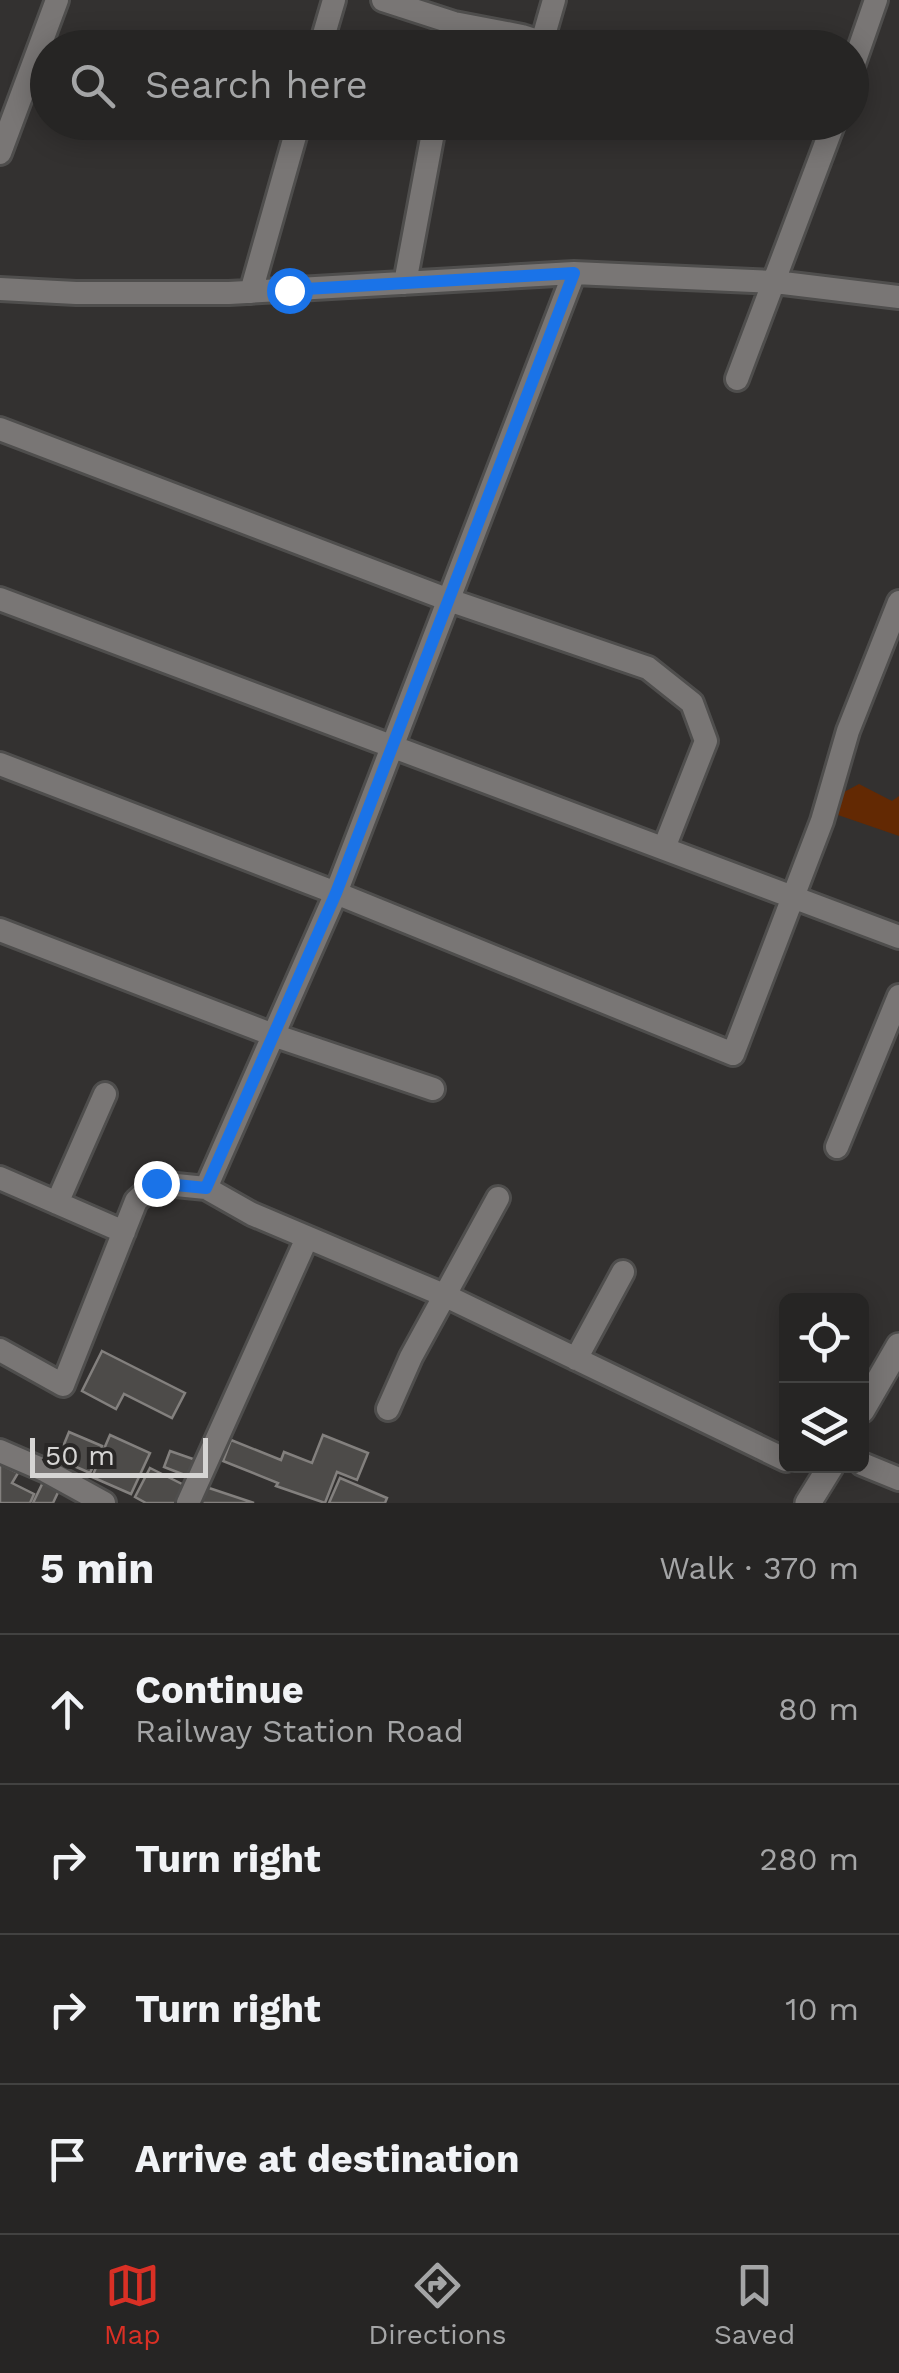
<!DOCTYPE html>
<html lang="en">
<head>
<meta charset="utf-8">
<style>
  body { margin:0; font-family:"Work Sans",sans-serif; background:#323131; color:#f1f3f6 }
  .controls { position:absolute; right:30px; bottom:30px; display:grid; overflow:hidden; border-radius:15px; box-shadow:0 5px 25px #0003 }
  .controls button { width:90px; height:90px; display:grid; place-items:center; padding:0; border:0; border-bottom:2px solid #424241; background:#262524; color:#f1f3f6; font:50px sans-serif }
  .scale { position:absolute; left:30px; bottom:25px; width:178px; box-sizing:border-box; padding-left:10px; border:5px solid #d6d5d4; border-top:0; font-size:28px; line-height:35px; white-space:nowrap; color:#d6d5d4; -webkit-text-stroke:8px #292726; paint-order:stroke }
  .stop { position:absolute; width:30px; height:30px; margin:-22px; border:8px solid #1a73e8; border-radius:50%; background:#fff }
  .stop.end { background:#1a73e8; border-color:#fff; box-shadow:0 2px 10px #0008 }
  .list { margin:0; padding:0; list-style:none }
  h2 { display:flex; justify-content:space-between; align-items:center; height:130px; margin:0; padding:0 40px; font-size:42px }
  h2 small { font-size:32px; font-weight:400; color:#a4a5a6 }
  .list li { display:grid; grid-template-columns:65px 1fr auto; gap:30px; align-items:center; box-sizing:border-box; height:150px; padding:0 40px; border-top:2px solid #424241 }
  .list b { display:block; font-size:38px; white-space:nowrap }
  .list p { margin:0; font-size:32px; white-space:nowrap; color:#a4a5a6 }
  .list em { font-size:32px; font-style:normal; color:#a4a5a6 }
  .icon { flex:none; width:55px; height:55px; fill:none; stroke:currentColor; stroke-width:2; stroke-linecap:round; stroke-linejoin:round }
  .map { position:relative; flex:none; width:899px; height:1503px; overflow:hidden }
  .search { position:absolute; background:#262524; box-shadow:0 5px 25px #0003; left:30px; right:30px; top:30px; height:110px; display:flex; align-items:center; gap:25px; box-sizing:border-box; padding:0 35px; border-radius:55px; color:#a4a5a6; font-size:38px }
  .sheet { height:730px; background:#262524 }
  nav { display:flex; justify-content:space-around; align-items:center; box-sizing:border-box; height:140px; border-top:2px solid #424241; background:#262524; font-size:28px; color:#a4a5a6 }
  nav a { display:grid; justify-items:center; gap:5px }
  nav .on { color:#d93025 }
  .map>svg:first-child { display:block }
</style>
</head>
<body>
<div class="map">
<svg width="899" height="1503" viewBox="0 0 899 1503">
  <rect width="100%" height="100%" fill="#333130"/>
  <path fill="#632903" d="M859,784l33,17 7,-5v40l-61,-21 6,-23z"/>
  <path fill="#4d4b49" stroke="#83807e" stroke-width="2.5" d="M102,1351l83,42 -13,25 -48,-24 -8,15 -34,-18z
    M69,1432l33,14 -12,27 -32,-14z
    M110,1435l40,18 -19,41 -39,-17z
    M323,1435l45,18 -11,27 -20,-8 -12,31 -49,-17 2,-3 -55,-22 8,-21 50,20 3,-8 28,11z
    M170,1451l26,9 -6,17 -26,-10z
    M0,1464l18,9 -6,10 22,11 -4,9h-30z
    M150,1468l36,18 -9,17h-31l-11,-6z
    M45,1478l16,8 -8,17h-20z
    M340,1478l47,20 -2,5h-56z
    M200,1485l54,18h-60z"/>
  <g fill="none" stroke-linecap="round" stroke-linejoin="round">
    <g stroke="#4f4e4d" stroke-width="28">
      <path id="minor" d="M383,0l71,23 68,13 37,12
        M542,42l12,-42
        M320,48l14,-48
        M449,48l5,-25
        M852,69l24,-69
        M0,153l57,-153
        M405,283l30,-161
        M0,289l76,4h153l345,-20 201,9 124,15
        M251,292l48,-170
        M737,379l97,-257
        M0,429l449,171 199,68 44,35 14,38 -42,107
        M0,599l899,338
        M0,764l336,129 397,161 89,-233 26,-90 51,-129
        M0,930l276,106 157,53
        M837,1147l62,-151
        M0,1178l124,54
        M206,1188l130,-295 238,-620
        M57,1203l48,-109
        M0,1350l63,35 73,-184 20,-18 50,5 46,26 194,82 340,164
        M576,1359l47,-87
        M388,1409l23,-52 87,-159
        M0,1451l46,20 58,32
        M862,1464l37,15
        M188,1503l119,-265"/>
    </g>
    <g stroke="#4f4e4d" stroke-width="30">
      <path id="secondary" d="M862,1410l37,-64
        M808,1503l23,-37"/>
    </g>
    <use href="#minor" stroke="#797675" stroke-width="22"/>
    <use href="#secondary" stroke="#797675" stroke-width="25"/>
  </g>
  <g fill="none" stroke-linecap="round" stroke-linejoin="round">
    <path stroke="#1a73e8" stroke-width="12" d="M156,1183l50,5 130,-295 238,-620 -285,17"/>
  </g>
</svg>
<div class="controls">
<button><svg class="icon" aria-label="locate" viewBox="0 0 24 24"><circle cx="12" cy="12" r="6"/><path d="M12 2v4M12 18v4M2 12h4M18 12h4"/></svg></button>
<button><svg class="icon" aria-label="layers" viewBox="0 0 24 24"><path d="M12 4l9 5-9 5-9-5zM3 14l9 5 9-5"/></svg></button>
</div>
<div class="scale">50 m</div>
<div class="stop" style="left:289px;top:290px"></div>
<div class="stop end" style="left:156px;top:1183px"></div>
<div class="search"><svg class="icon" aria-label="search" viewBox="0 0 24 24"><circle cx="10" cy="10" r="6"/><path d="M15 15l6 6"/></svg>Search here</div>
</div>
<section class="sheet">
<h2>5 min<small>Walk · 370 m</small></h2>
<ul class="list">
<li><svg class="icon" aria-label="ahead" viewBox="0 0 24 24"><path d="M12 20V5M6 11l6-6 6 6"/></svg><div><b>Continue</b><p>Railway Station Road</p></div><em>80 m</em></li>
<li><svg class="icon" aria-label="right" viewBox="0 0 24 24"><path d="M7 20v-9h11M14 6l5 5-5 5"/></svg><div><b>Turn right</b></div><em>280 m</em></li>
<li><svg class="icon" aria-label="right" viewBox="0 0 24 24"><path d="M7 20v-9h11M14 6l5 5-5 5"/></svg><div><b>Turn right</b></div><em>10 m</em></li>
<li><svg class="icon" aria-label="arrive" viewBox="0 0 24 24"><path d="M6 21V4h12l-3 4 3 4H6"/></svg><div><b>Arrive at destination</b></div></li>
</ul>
</section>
<nav>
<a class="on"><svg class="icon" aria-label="map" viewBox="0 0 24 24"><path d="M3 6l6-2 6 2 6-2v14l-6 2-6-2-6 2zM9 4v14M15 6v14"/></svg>Map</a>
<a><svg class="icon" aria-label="directions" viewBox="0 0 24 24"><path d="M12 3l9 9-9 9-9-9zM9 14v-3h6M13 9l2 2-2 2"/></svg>Directions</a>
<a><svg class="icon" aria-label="saved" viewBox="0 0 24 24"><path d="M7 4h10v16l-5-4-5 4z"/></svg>Saved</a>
</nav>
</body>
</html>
